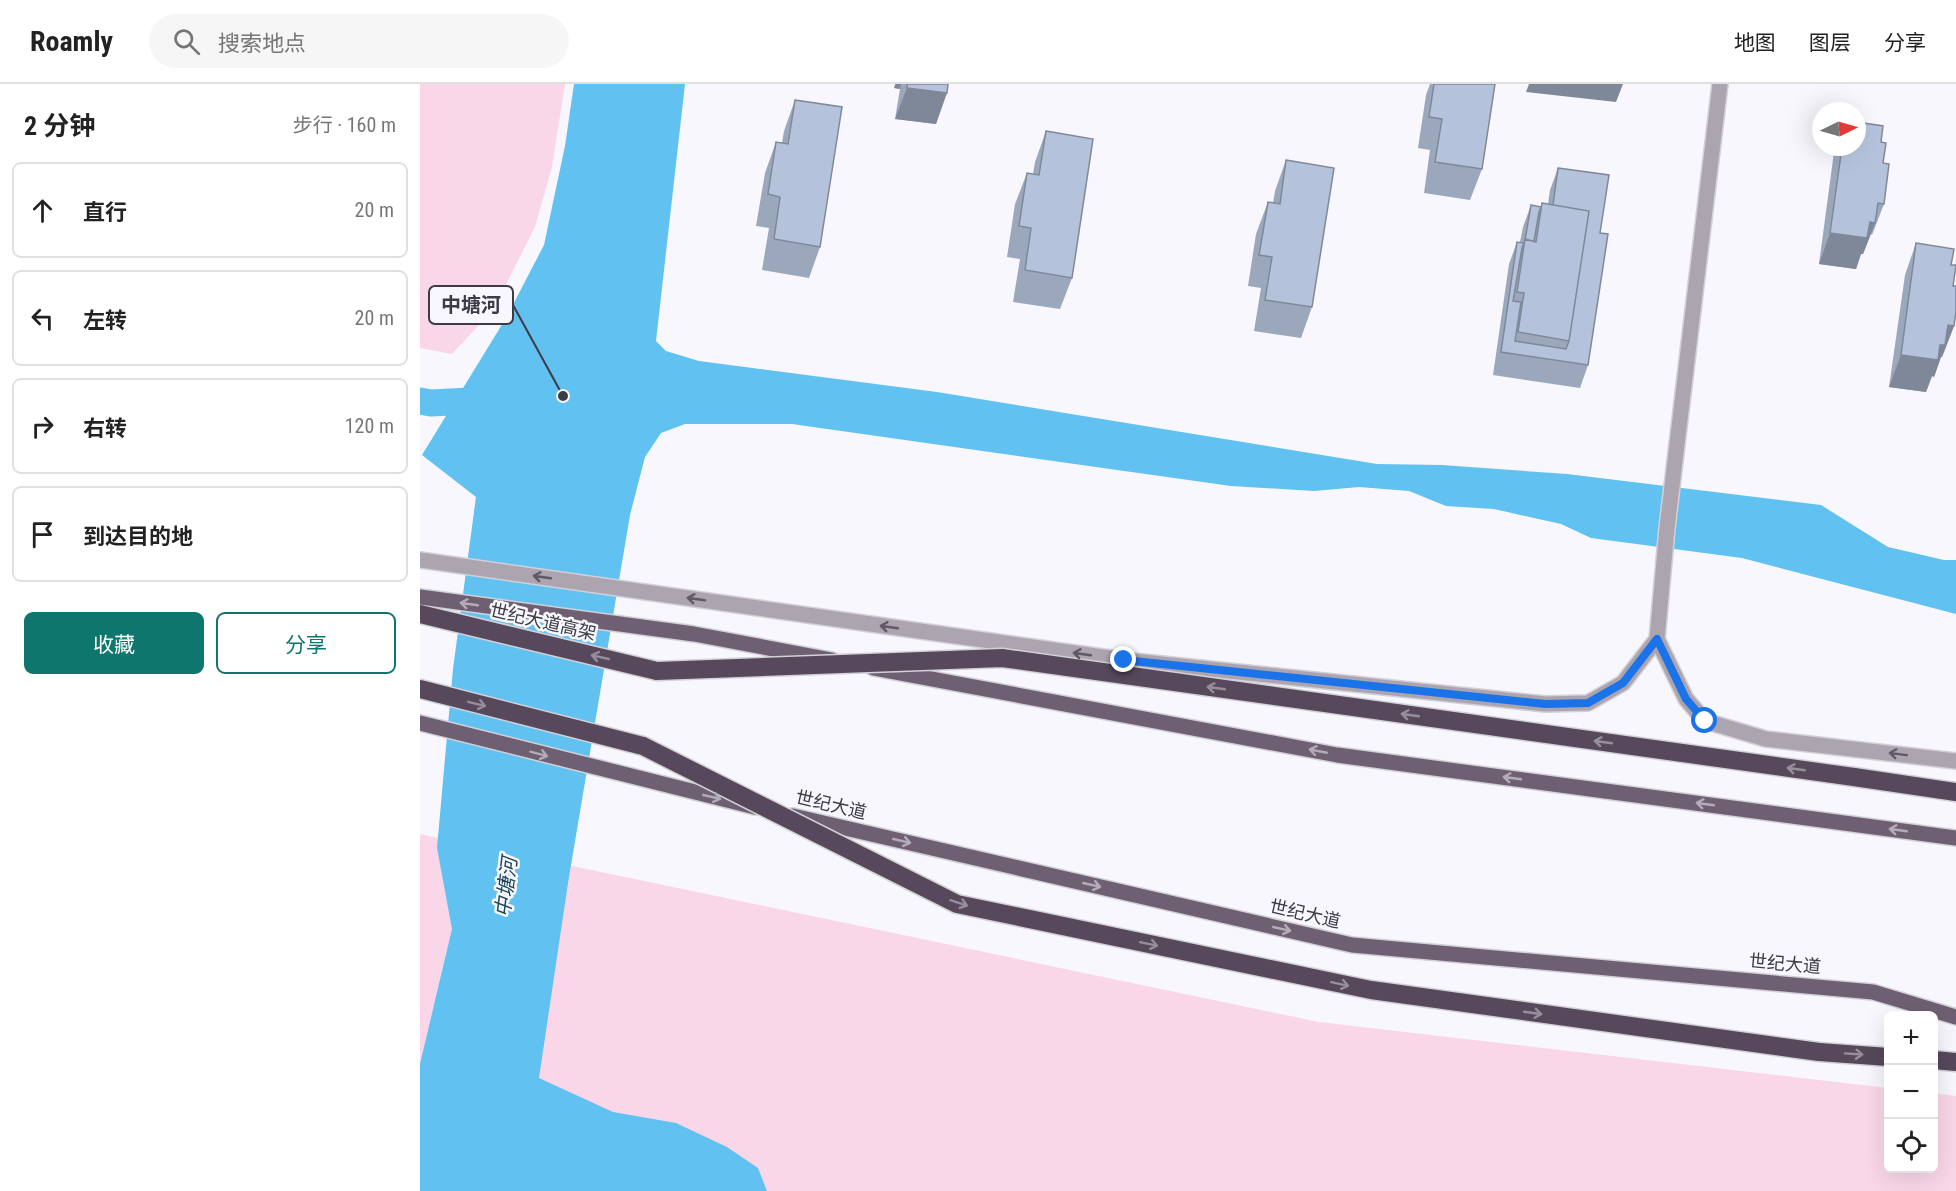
<!DOCTYPE html>
<html lang="zh">
<head>
<meta charset="utf-8">
<style>
  body { margin:0; font-family:"Roboto Condensed","Noto Sans SC",sans-serif; background:#f6f6f6; color:#222 }
  .controls { position:absolute; right:18px; bottom:18px; display:grid; overflow:hidden; border-radius:9px; box-shadow:0 6px 24px #0002 }
  .controls button { width:54px; height:54px; display:grid; place-items:center; padding:0; border:0; border-bottom:2px solid #e0e0e0; background:#fff; color:#222; font:30px sans-serif }
  .compass { position:absolute; left:1392px; top:18px; width:54px; height:54px; border-radius:50%; background:#fff; box-shadow:0 6px 24px #0002; rotate:85deg }
  .stop { position:absolute; width:18px; height:18px; margin:-14px; border:4px solid #1a73e8; border-radius:50%; background:#fff }
  .stop.end { background:#1a73e8; border-color:#fff; box-shadow:0 2px 6px #0008 }
  .list { margin:0; padding:0; list-style:none }
  h2 { display:flex; justify-content:space-between; align-items:center; height:78px; margin:0; padding:0 24px; font-size:26px }
  h2 small { font-size:20px; font-weight:400; color:#767676 }
  .list li { display:grid; grid-template-columns:39px 1fr auto; gap:18px; align-items:center; box-sizing:border-box; height:96px; margin:0 12px 12px; padding:0 12px; border:2px solid #e0e0e0; border-radius:9px }
  .list b { display:block; font-size:22px; white-space:nowrap }
  .list em { font-size:20px; font-style:normal; color:#767676 }
  .actions { display:flex; gap:12px; padding:18px 24px }
  .actions a { flex:1; padding:14px 0; border:2px solid #0f766e; border-radius:9px; text-align:center; font-size:21px; color:#0f766e }
  .actions .main { background:#0f766e; color:#fff }
  .icon { flex:none; width:33px; height:33px; fill:none; stroke:currentColor; stroke-width:2; stroke-linecap:round; stroke-linejoin:round }
  .map { position:relative; flex:none; width:1536px; height:1107px; overflow:hidden }
  header { display:flex; align-items:center; gap:36px; box-sizing:border-box; height:84px; padding:0 30px; background:#fff; border-bottom:2px solid #e0e0e0 }
  header strong { font-size:28px }
  nav { display:flex; gap:33px; margin-inline-start:auto; font-size:21px }
  .search { width:420px; height:54px; background:#f6f6f6; display:flex; align-items:center; gap:15px; box-sizing:border-box; padding:0 21px; border-radius:33px; color:#767676; font-size:22px }
  main { display:flex }
  aside { flex:1; background:#fff }
  .map>svg:first-child { display:block }
</style>
</head>
<body>
<header>
<strong>Roamly</strong>
<div class="search"><svg class="icon" aria-label="search" viewBox="0 0 24 24"><circle cx="10" cy="10" r="6"/><path d="M15 15l6 6"/></svg>搜索地点</div>
<nav><a>地图</a><a>图层</a><a>分享</a></nav>
</header>
<main>
<aside>
<h2>2 分钟<small>步行 · 160 m</small></h2>
<ul class="list">
<li><svg class="icon" aria-label="ahead" viewBox="0 0 24 24"><path d="M12 20V5M6 11l6-6 6 6"/></svg><div><b>直行</b></div><em>20 m</em></li>
<li><svg class="icon" aria-label="left" viewBox="0 0 24 24"><path d="M17 20v-9H6M10 6l-5 5 5 5"/></svg><div><b>左转</b></div><em>20 m</em></li>
<li><svg class="icon" aria-label="right" viewBox="0 0 24 24"><path d="M7 20v-9h11M14 6l5 5-5 5"/></svg><div><b>右转</b></div><em>120 m</em></li>
<li><svg class="icon" aria-label="arrive" viewBox="0 0 24 24"><path d="M6 21V4h12l-3 4 3 4H6"/></svg><div><b>到达目的地</b></div></li>
</ul>
<div class="actions"><a class="main">收藏</a><a>分享</a></div>
</aside>
<div class="map">
<svg width="1536" height="1107" viewBox="0 0 1536 1107">
  <rect width="100%" height="100%" fill="#f8f7fd"/>
  <path fill="#fad7e8" d="M0,0h145l-13,83 -17,60 -42,83 -41,44 -32,-6z
    M0,750l899,188 569,66v80h46v-75l22,3v95h-1536z"/>
  <path fill="#61c1f0" d="M154,0h111l-29,257 10,10 33,10 238,31 440,72 65,1 125,9 254,31 67,42 56,13h12v54l-214,-56 -151,-20 -30,-14 -67,-15 -48,-3 -37,-15 -50,-4 -45,4 -83,-5 -439,-62h-107l-24,9 -16,24 -15,58 -62,368 -29,195 74,34 63,11 51,24 31,21 9,23h-347v-127l32,-135 -15,-81 16,-179 23,-172 -54,-42 84,-137 38,-73 21,-99z"/>
  <g fill="none" stroke-linecap="round" stroke-linejoin="round">
    <path stroke="#61c1f0" stroke-width="27" d="M0,317l11,2 59,-3"/>
    <g stroke="#d2d1d8" stroke-width="18">
      <path id="minor" d="M1300,0l-53,444 -10,111 29,60 19,22 61,18 190,22
        M0,476l704,100 421,44 43,-1 35,-20 34,-44"/>
    </g>
    <g stroke="#d2d1d8" stroke-width="18">
      <path id="major" d="M0,513l274,37 138,26
        M453,584l464,87 619,83
        M0,639l335,84
        M373,732l559,129 521,47 83,25"/>
    </g>
    <g stroke="#d2d1d8" stroke-width="21">
      <path id="highway" d="M0,530l237,57
        M0,605l223,57
        M1434,693l102,15
        M1399,968l69,5
        M1514,976l22,2"/>
    </g>
    <use href="#minor" stroke="#aca4af" stroke-width="15"/>
    <use href="#major" stroke="#6e6072" stroke-width="15"/>
    <use href="#highway" stroke="#57485c" stroke-width="18"/>
    <g stroke="#d2d1d8" stroke-width="21" stroke-linecap="butt">
      <path id="highway-bridge" d="M237,587l345,-13 852,119
        M223,662l314,158 414,86 448,62"/>
    </g>
    <use href="#highway-bridge" stroke="#57485c" stroke-width="18"/>
  </g>
  <path fill="#9ba8bc" d="M475,0h53l-12,40 -41,-5 5,-30 -6,-1z
    M1010,0h65l-13,85 -12,31 -46,-7 6,-43 -12,-2 8,-53z
    M375,16l25,147 -11,31 -47,-8 7,-42 -13,-2 9,-53 11,-31 6,1 2,-12z
    M626,47l26,147 -12,31 -47,-7 7,-43 -13,-2 8,-53 12,-31 6,1 2,-12z
    M1461,58l2,21 1,41 -12,31 -1,-1 -8,20h-2l-5,15 -37,-5 15,-112 2,-5h21z
    M866,76l26,147 -11,31 -47,-7 7,-43 -13,-2 8,-52 12,-32 5,1 2,-12z
    M1138,84l42,65 -12,132 -8,23 -87,-13 16,-111 8,-22h3l3,-15 8,-22 10,2 1,-4 6,1 2,-14z
    M1496,159l35,22 2,21 1,40 -12,31h-1l-7,20 -2,-1 -6,16 -37,-5 16,-112z"/>
  <path fill="#7e8899" d="M476,0h5l-1,5 -6,-1z
    M1109,0h94l-7,18 -90,-10z
    M487,4l40,5 -11,31 -41,-5z
    M1450,138l5,1 -12,31h-2l-5,15 -37,-5 11,-31z
    M1528,241l6,1 -12,31h-1l-7,20 -2,-1 -6,16 -37,-5 12,-32z"/>
  <path fill="#b4c3db" stroke="#7e8899" stroke-width="1.5" d="M487,0h41l-1,9 -40,-5z
    M1014,0h61l-13,85 -47,-7 7,-43 -13,-2z
    M375,16l47,7 -22,140 -46,-8 6,-42 -12,-3 8,-52 12,2z
    M1437,38l26,4 -2,16 5,1 -3,20 6,1 -5,40 -6,-1 -3,20 -5,-1 -3,16 -37,-5 12,-86h15z
    M626,47l47,8 -21,139 -47,-8 6,-42 -12,-2 8,-53 12,2z
    M866,76l48,8 -22,139 -47,-7 7,-43 -13,-2 9,-53 12,2z
    M1138,84l51,7 -9,58 8,1 -20,131 -87,-13 16,-110 7,1 -2,5 -9,53 8,1 -6,39 51,8 3,-8 20,-130 -36,-6z
    M1122,119l47,8 -20,130 -51,-9 6,-39 -7,-1 8,-53 11,3z
    M1111,121l10,2 -2,5 -5,29 -9,-1z
    M1496,159l38,6 -3,16h5l-3,21h3v25l-2,15 -6,-1 -3,20h-5l-2,15 -37,-5z"/>
  <defs><path id="oneway-shaft" d="M-6 0H5M1.5-3L5.5 0L1.5 3" fill="none" stroke-width="1.6" stroke-linecap="round" stroke-linejoin="round" transform="scale(1.5)"/></defs>
  <g stroke="#5e5a66">
    <use href="#oneway-shaft" transform="translate(122 493) rotate(-172)"/>
    <use href="#oneway-shaft" transform="translate(276 515) rotate(-172)"/>
    <use href="#oneway-shaft" transform="translate(469 543) rotate(-172)"/>
    <use href="#oneway-shaft" transform="translate(662 570) rotate(-172)"/>
    <use href="#oneway-shaft" transform="translate(1478 670) rotate(-173)"/>
  </g>
  <g stroke="#b3acb8">
    <use href="#oneway-shaft" transform="translate(49 520) rotate(-172)"/>
    <use href="#oneway-shaft" transform="translate(898 667) rotate(-169)"/>
    <use href="#oneway-shaft" transform="translate(119 670) rotate(15)"/>
    <use href="#oneway-shaft" transform="translate(1092 694) rotate(-172)"/>
    <use href="#oneway-shaft" transform="translate(292 713) rotate(13)"/>
    <use href="#oneway-shaft" transform="translate(1285 720) rotate(-172)"/>
    <use href="#oneway-shaft" transform="translate(1478 746) rotate(-172)"/>
    <use href="#oneway-shaft" transform="translate(482 757) rotate(13)"/>
    <use href="#oneway-shaft" transform="translate(672 801) rotate(13)"/>
    <use href="#oneway-shaft" transform="translate(862 845) rotate(13)"/>
  </g>
  <g stroke="#978e9c">
    <use href="#oneway-shaft" transform="translate(180 573) rotate(-167)"/>
    <use href="#oneway-shaft" transform="translate(796 604) rotate(-172)"/>
    <use href="#oneway-shaft" transform="translate(57 620) rotate(14)"/>
    <use href="#oneway-shaft" transform="translate(990 631) rotate(-172)"/>
    <use href="#oneway-shaft" transform="translate(1183 658) rotate(-172)"/>
    <use href="#oneway-shaft" transform="translate(1376 685) rotate(-172)"/>
    <use href="#oneway-shaft" transform="translate(539 819) rotate(18)"/>
    <use href="#oneway-shaft" transform="translate(729 860) rotate(12)"/>
    <use href="#oneway-shaft" transform="translate(920 900) rotate(12)"/>
    <use href="#oneway-shaft" transform="translate(1113 929) rotate(8)"/>
    <use href="#oneway-shaft" transform="translate(1434 970) rotate(4)"/>
  </g>
  <g fill="none" stroke-linecap="round" stroke-linejoin="round">
    <path stroke="#1a73e8" stroke-width="8" d="M704,576l421,44 43,-1 35,-20 34,-44 29,60 19,22"/>
  </g>
  <g text-anchor="middle" stroke-width="5" stroke-linejoin="round" paint-order="stroke">
    <g font-size="18" fill="#3c3b46" stroke="#f8f7fd">
      <text transform="translate(123 538) rotate(13)" y="6">世纪大道高架</text>
      <text transform="translate(411 721) rotate(13)" y="6">世纪大道</text>
      <text transform="translate(885 830) rotate(13)" y="6">世纪大道</text>
      <text transform="translate(1365 880) rotate(5)" y="6">世纪大道</text>
    </g>
    <g font-size="20" font-style="italic" fill="#1b4458" stroke="#f8f7fd">
      <text transform="translate(86 803) rotate(-83)" y="7">中塘河</text>
    </g>
  </g>
  <path fill="none" stroke="#3c3b46" stroke-width="2" d="M143 312L93 221"/>
  <circle fill="#3c3b46" stroke="#f8f7fd" stroke-width="2" cx="143" cy="312" r="6"/>
  <rect fill="#f8f7fd" stroke="#3c3b46" stroke-width="2" x="9" y="202" width="84" height="38" rx="6"/>
  <g font-size="20" text-anchor="middle" font-weight="bold" fill="#3c3b46">
    <text x="51" y="228">中塘河</text>
  </g>
</svg>
<div class="controls">
<button>+</button>
<button>−</button>
<button><svg class="icon" aria-label="locate" viewBox="0 0 24 24"><circle cx="12" cy="12" r="6"/><path d="M12 2v4M12 18v4M2 12h4M18 12h4"/></svg></button>
</div>
<svg class="compass" viewBox="-18 -18 36 36"><path d="M0-13l5 13h-10z" fill="#e53935"/><path d="M0 13l5-13h-10z" fill="#767676"/></svg>
<div class="stop" style="left:1285px;top:637px"></div>
<div class="stop end" style="left:704px;top:576px"></div>
</div>
</main>
</body>
</html>
